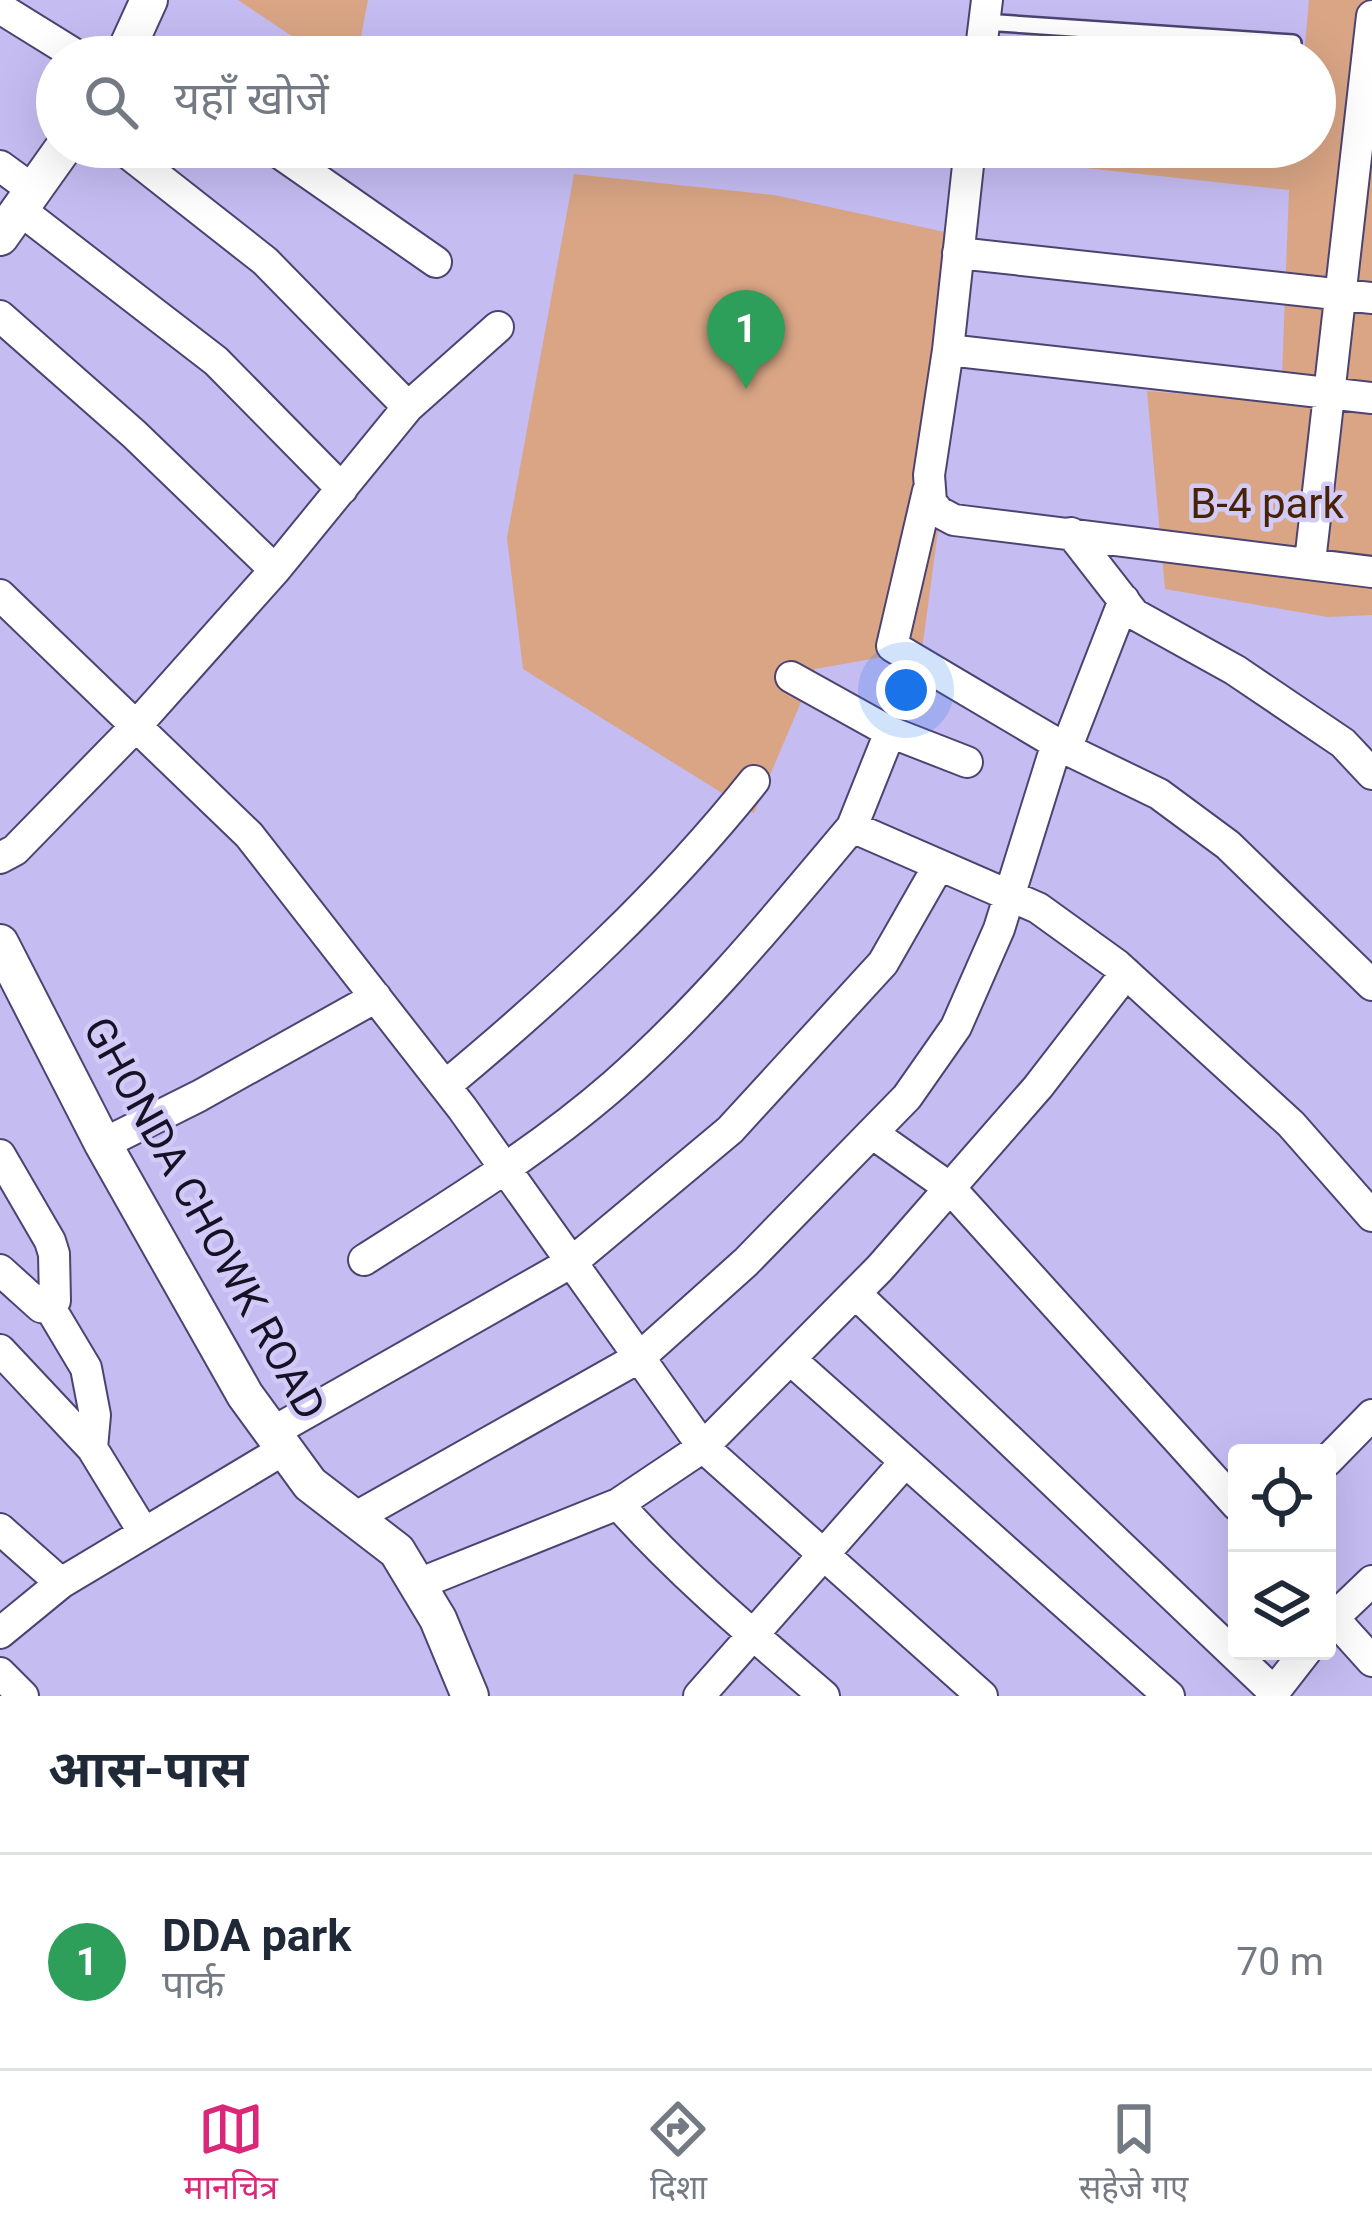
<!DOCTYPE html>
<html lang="hi">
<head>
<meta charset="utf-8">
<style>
  body { margin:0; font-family:Roboto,"Noto Sans Devanagari",sans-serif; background:#f6f6f7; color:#1f2937 }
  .controls { position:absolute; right:36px; bottom:36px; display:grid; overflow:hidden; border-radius:12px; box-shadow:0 12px 48px #0002 }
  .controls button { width:108px; height:108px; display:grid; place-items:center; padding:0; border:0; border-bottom:3px solid #e0e1e3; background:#fff; color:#1f2937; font:60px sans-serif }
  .you { position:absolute; left:906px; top:690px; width:42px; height:42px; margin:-30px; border:9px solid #fff; border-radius:50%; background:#1a73e8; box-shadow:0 0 0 18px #1a73e833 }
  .badge { display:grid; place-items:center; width:78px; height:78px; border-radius:50%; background:#db2777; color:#fff; font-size:39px; font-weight:700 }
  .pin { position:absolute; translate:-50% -99px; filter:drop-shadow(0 3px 6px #0008) }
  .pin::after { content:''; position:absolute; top:63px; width:42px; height:36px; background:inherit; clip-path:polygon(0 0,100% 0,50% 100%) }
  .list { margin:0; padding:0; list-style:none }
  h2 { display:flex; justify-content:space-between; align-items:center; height:156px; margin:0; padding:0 48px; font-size:51px }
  h2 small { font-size:39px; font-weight:400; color:#747a83 }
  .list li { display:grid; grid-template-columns:78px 1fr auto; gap:36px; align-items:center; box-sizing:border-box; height:216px; padding:0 48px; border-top:3px solid #e0e1e3 }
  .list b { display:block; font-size:45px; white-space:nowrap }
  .list p { margin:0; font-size:39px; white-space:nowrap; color:#747a83 }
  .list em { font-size:39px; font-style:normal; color:#747a83 }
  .icon { flex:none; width:66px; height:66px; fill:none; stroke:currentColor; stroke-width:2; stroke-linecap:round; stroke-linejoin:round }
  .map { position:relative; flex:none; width:1372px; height:1696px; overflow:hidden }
  .search { position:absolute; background:#fff; box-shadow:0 12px 48px #0002; left:36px; right:36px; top:36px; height:132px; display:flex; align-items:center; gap:30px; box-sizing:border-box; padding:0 42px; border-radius:66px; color:#747a83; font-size:45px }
  .sheet { height:372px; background:#fff }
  nav { display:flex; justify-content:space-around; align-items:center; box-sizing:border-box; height:168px; border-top:3px solid #e0e1e3; background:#fff; font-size:33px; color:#747a83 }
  nav a { display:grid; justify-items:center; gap:6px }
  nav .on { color:#db2777 }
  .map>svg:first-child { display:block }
</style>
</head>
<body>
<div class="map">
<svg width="1372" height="1696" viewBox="0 0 1372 1696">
  <rect width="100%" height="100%" fill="#c5bcf2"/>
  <path fill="#d9a585" d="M238,0h130l-11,57h-34z
    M1309,0h63v615l-44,2 -163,-28 -18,-198 134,11 8,-212 -306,-33 3,-10h329v-90h-11z
    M574,174l200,21 203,44 -55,411 -107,19 -61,144 -231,-144 -16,-131z"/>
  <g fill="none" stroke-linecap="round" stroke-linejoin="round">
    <g stroke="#4d4371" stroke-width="20">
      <path id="service" d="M984,22l309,21"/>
    </g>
    <g stroke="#4d4371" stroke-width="34">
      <path id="minor" d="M0,8l79,49
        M980,57l7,-57
        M120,147l145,114 143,146
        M271,147l165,115
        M970,147l-22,203 -19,125 2,27 8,10 15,8 418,52
        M0,166l33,24
        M19,209l197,152 126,128
        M958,253l414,45
        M0,316l134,118 141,136
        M948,350l424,48
        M928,491l-36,155 174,103 93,45 69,51 144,140
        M1071,533l63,81 101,56 108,73 29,31
        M1310,562l62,-546
        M0,595l249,240 213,273 241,339 279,249
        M791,677l99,55 77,30
        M890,732l-38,95 186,81 79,57 174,159 81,92
        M1066,749l58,-149
        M0,858l15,-8 121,-124 139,-156 133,-163 90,-80
        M445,1086c112,-93 218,-191 309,-305
        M872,1133l78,55 287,317
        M103,1144l96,-48 177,-99
        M0,1155l50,86 4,13 1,47 -14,6 -41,-37
        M364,1260c86,-55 173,-108 250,-175 88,-77 163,-169 238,-258
        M855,1293l419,399
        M49,1306l37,62 9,47 -3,33 52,85
        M0,1350l92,98
        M790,1359l379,337
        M271,1433l301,-171 158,-132 153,-167 56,-98
        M1327,1461l45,-46
        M618,1504c63,71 134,130 206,192
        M356,1517l284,-160 106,-95 161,-165 49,-70 43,-98 58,-186
        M0,1529l61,54
        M416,1585l202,-81 85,-57 177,-179 158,-181 88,-114
        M1327,1611l45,50
        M1327,1624l45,-43
        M0,1633l61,-50 222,-133
        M0,1673l23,23
        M699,1696l206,-234
        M1271,1696l35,-45"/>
    </g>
    <g stroke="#4d4371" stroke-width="40">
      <path id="tertiary" d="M123,57l26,-57
        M0,237l64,-90
        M0,943l103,201 142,251 65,89 87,67 41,68 32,77"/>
    </g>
    <use href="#service" stroke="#fff" stroke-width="15"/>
    <use href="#minor" stroke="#fff" stroke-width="30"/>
    <use href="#tertiary" stroke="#fff" stroke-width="36"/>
  </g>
  <g text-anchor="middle" stroke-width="9" stroke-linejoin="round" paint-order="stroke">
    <g font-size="42" fill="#482207" stroke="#d2cbf7">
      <text x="1267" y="518">B-4 park</text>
    </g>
    <g font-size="42" fill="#161125" stroke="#d2cbf7">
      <text transform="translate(205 1218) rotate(61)" y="15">GHONDA CHOWK ROAD</text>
    </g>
  </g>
</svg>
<div class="controls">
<button><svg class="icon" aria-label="locate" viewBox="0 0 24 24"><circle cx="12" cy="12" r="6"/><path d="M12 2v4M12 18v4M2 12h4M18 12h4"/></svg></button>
<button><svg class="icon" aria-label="layers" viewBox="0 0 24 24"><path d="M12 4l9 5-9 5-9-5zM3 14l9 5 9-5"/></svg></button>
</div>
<div class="you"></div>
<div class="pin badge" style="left:746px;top:389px;background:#2e9e5b">1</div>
<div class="search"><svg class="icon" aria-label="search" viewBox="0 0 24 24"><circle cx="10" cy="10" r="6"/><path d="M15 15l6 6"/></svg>यहाँ खोजें</div>
</div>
<section class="sheet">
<h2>आस-पास<small></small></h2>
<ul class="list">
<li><span class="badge" style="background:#2e9e5b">1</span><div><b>DDA park</b><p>पार्क</p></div><em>70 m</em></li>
</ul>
</section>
<nav>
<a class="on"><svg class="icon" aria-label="map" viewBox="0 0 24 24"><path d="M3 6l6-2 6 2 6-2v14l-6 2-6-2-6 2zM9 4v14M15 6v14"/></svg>मानचित्र</a>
<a><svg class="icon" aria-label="directions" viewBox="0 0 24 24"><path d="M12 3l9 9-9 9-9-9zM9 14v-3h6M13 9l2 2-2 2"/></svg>दिशा</a>
<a><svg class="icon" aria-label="saved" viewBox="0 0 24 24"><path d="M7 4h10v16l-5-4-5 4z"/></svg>सहेजे गए</a>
</nav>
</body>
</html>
